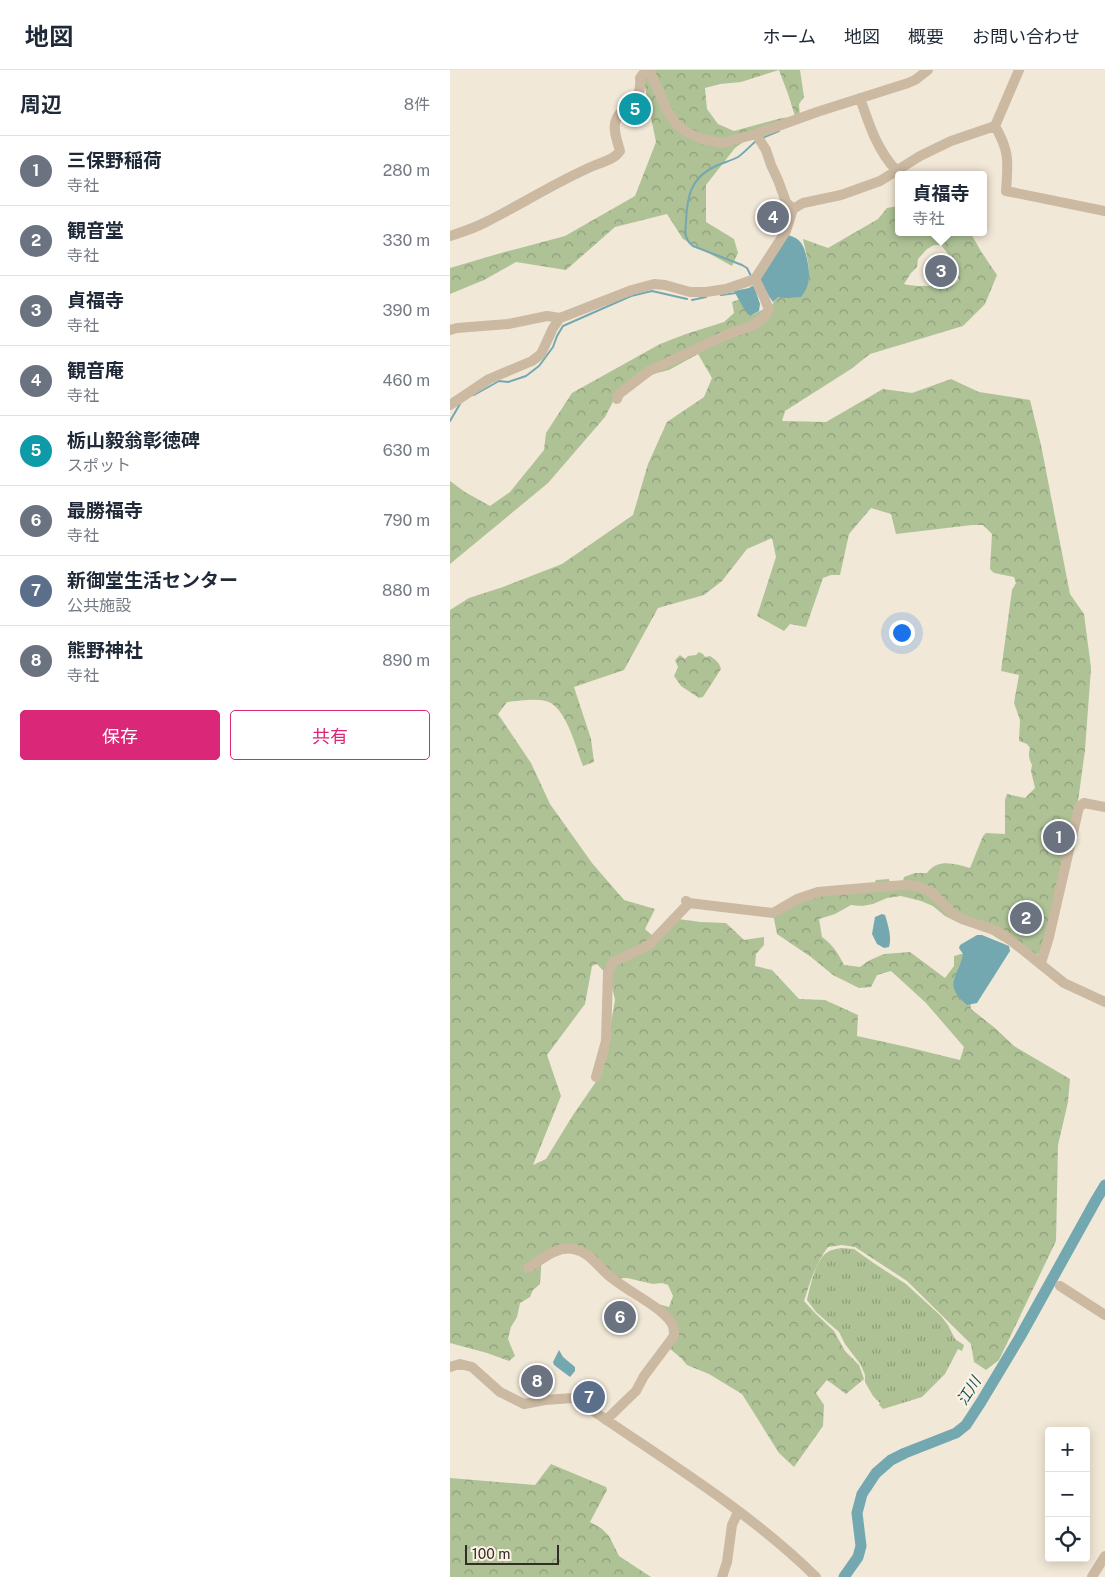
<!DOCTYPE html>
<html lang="ja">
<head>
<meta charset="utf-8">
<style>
  body { margin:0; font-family:"Public Sans","Noto Sans JP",sans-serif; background:#f6f6f7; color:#1f2937 }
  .controls { position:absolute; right:15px; bottom:15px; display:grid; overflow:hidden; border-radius:5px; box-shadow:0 2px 12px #0003 }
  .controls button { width:45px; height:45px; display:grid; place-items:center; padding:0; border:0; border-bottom:1px solid #e0e1e3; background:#fff; color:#1f2937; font:25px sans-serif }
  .scale { position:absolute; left:15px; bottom:12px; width:94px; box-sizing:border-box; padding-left:5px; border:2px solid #352c25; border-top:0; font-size:14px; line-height:18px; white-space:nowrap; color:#352c25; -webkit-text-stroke:4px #faf2e3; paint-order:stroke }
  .you { position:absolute; left:451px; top:562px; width:18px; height:18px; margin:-12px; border:4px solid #fff; border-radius:50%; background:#1a73e8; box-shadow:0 0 0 8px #1a73e833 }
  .badge { display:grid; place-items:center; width:32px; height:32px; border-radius:50%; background:#db2777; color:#fff; font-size:16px; font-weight:700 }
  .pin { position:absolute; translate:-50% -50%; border:2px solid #fff; box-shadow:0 1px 5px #0006 }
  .popup { position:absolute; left:445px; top:101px; width:92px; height:65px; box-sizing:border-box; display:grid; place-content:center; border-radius:5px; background:#fff; filter:drop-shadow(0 1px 4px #0005); font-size:16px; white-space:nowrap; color:#747a83 }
  .popup b { font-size:19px; color:#1f2937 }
  .popup::after { content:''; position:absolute; left:50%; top:100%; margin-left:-10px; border:10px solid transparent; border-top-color:#fff }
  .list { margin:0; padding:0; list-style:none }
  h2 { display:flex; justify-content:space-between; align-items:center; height:65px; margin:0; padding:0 20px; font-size:21px }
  h2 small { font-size:16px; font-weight:400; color:#747a83 }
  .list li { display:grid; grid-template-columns:32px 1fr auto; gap:15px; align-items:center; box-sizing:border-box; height:70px; padding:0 20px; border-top:1px solid #e0e1e3 }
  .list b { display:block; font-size:19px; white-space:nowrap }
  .list p { margin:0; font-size:16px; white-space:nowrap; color:#747a83 }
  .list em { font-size:16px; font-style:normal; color:#747a83 }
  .actions { display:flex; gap:10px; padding:15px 20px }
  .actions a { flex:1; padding:11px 0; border:1px solid #db2777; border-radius:5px; text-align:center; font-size:18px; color:#db2777 }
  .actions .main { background:#db2777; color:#fff }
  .icon { flex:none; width:28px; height:28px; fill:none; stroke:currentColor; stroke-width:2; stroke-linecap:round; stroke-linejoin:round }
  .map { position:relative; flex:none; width:655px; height:1507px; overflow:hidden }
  header { display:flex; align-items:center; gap:30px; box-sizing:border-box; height:70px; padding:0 25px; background:#fff; border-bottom:1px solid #e0e1e3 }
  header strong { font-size:24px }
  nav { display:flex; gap:28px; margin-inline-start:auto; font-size:18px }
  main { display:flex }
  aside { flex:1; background:#fff }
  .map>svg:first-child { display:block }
</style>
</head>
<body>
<header>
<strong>地図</strong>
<nav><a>ホーム</a><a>地図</a><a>概要</a><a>お問い合わせ</a></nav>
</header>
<main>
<aside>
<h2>周辺<small>8件</small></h2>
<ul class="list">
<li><span class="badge" style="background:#6b7280">1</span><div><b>三保野稲荷</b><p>寺社</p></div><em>280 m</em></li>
<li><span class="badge" style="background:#6b7280">2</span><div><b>観音堂</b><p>寺社</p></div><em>330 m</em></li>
<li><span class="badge" style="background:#6b7280">3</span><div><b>貞福寺</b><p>寺社</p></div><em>390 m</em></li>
<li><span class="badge" style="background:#6b7280">4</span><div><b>観音庵</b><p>寺社</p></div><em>460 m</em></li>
<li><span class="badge" style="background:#0f9aa8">5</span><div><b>栃山毅翁彰徳碑</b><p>スポット</p></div><em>630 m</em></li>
<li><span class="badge" style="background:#6b7280">6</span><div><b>最勝福寺</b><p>寺社</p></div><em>790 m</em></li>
<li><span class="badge" style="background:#5c6f8a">7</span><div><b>新御堂生活センター</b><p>公共施設</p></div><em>880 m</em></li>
<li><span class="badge" style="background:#6b7280">8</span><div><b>熊野神社</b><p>寺社</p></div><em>890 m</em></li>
</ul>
<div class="actions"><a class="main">保存</a><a>共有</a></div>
</aside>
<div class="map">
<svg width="655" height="1507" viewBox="0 0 655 1507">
  <defs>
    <pattern id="grass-tufts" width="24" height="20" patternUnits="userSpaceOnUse" patternTransform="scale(1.25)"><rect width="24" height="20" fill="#aec296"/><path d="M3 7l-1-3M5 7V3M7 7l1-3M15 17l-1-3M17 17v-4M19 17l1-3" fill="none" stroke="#8e9e7a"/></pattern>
    <pattern id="forest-crowns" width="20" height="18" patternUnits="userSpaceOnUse" patternTransform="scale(1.25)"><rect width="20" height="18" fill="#aec296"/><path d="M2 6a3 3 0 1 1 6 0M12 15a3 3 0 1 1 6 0" fill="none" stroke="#8e9e7a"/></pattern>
  </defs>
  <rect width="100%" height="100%" fill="#f2e8d7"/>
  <path fill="url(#grass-tufts)" d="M391,1178l13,1 21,15 31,20 35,32 7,9 7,14 9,6 -2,6 -4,-2 -13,25 -23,23 -39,12 -4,-4 1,-2 -7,-7 -8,-14v-7l-4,-10 -16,-21 -6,-12 -23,-20 -9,-12c3,-13 8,-37 18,-46 4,-4 11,-5 16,-6z"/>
  <path fill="url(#forest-crowns)" fill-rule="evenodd" d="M195,0h155l4,27 -5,7 1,13 -37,11 -28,20 -29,37v37l28,17 4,14 -6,13 -49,-27 -16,-25 -52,13 -49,43 -50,-8 -32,18 -34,14v-26l51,-15 64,-17 70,-40 21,-54 -13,-64zM329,0l9,24 7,22 -17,3 -44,12 -16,-7 -11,-15 -2,-21 15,-4 21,-2z
    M448,136v26h72l12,21 15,22 -12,29 -22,22 -93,28 -19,15 -66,42 -3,10 44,1 57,-33 29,4 39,-14 28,13 51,8 11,45 29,149 14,20 7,54 -6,82 -9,66 -11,23 2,14 -26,99 -4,3 -12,-1 -28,-16 -15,-10 -25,-6 -12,-6 -12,-10 -12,-5 -20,-5 -14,2 -14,6 -11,2 -11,-1 -16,9 -16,5 3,18c11,8 16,16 22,28l16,2 8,-6 16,-7 26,-2 35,26 9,-12v-10l11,-3 6,56 24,19 19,18 56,33 -2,23 -10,43 -2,96 -57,119 -13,10 -12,-8 -3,-18 -64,-63 -52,-34 -13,-2 -14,2c-12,16 -18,35 -24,54l12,13 18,17 11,20 14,14 5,14 -18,15 -19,-14 -11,13 8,12 -1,21 -29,41 -15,-14 -37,-59 -33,-20 -22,-9 -6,-7 -12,-10 8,-14 -19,-30 11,3 4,-11 -5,-11 -6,-2 -9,1 -26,-6 -21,1 -26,-30 -38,6 -2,29 -7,6 -3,7 -10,6 -3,14 -6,10 -3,12 7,17 -6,5 -22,-8 -37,-10v-733l19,-12 34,-11 59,-23 71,-49 15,-51 19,-42 37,-25 8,-19 -14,-24 -29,16 -24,6 -26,14 -14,27 -57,66 -98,81v-83l15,11 25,14 20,-14 34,-42 2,-17 26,-40 88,-49 26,-10 38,-12 10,-9 -2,-11 8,-3 12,16 20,-10 5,-8c8,3 16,0 24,-1 14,-17 6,-37 2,-57l25,9 50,-29 9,-11zM484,175h7l7,9 3,12 8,14c-2,1 -3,4 -6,5 -4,2 -8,-1 -12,0 -12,1 -25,2 -37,-1l7,-11 6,-6 1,-8 9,-10zM421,438l20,6 5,20 76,-9h11l9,9 -2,35 4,4 20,4 2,6 -4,7 -11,81 18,4 -5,28 6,17 -1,21 8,3 3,4c-2,7 -1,11 2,17l-1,6 4,17 -10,10 -18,-4 -2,6v34l-19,-1 -3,3 -13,32c-16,-4 -31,-10 -43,5h-12l-11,4 -3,10 -11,-4 -1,-4 -13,1 -1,2 1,2 -74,10 -29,20 4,20 34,23 22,18 26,13 12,-1 6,-12 14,-4 35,32 38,44 -4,13 -53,-13 -50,-11 1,-21 -33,-15 -26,-1 -27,-29 -17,-4 1,-12 8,-9v-8l-20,3 -18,-17 -26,-1 -29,-4 -17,19 -9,-8 10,-20 -31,-9 -32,-37 -42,-59 -19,-41 -33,-49 9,-12c12,-1 34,-5 44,1 17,11 25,45 32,63l11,-4 -3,-23 -17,-52 50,-17 34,-62 46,-13 18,-14 25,-32 25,-11 4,19 -19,59 27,15 6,-7 16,3 17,-49 8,-3h9l9,-41zM147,894l13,14 5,22 -13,73 -29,42 -27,44 -13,6 28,-69 -14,-41 38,-51 7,-38z
    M249,582l4,2 2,3 5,-1c6,4 9,6 11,13l-18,28 -4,1 -18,-12 -7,-10 4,-9 -3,-7 5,-5 5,4 3,-3 8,-1z
    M101,1394l55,23 1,3 -17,32 11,6 8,8 10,20 32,21h-201v-99l85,7z"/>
  <path fill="#74a8b1" d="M338,165c14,4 16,11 19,24 3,14 4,26 -6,38 -8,0 -16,3 -23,0l-5,5 -7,-10 -6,-12z
    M302,216h2l6,18 -1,7 -9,5 -6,-7 -10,-18 15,-3z
    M432,844l3,1c3,10 7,22 4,32l-5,1 -7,-4 -5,-10 3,-17z
    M527,865h5l27,11 1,5 -33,52 -10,2c-25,-22 -9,-26 -4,-51l-4,-6 1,-3z
    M109,1280l4,7 12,10v4l-5,6 -16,-12 -1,-3z"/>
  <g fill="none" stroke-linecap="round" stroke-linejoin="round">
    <path stroke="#74a8b1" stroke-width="2" d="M312,68l17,-7
      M301,206l-4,-8 -5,-3 -49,-19c-9,-7 -8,-14 -7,-24 1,-24 4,-44 28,-55 7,-4 17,-6 24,-10 7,-5 12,-11 18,-16
      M271,225l15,-2
      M242,230l14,-3
      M24,325l25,-14 9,1 18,-6 13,-10 14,-19 4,-11 6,-10 68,-30 21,-5 35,8
      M0,351l10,-17"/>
    <path stroke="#74a8b1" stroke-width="11" d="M394,1507l14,-20 3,-11 -4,-33 5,-19 14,-21 15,-13 14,-7 51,-20 10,-8 15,-23 39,-65 76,-137 9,-15"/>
    <path stroke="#cbb9a2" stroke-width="10" d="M199,0l20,44 8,11 11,8 14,6 20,4 34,-9 61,-22 91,-29 7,-3 13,-10
      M410,28c9,26 17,52 36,72
      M545,56c15,26 13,36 11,65l99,20
      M306,64l10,16 5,15 7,15 8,22 7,7
      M0,166c12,-4 25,-8 36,-14 36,-18 70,-40 107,-56 9,-4 21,-6 27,-15 -2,-8 -8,-22 -4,-31 7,-19 27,-15 24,-42l6,-8
      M0,260l7,-2 51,-4 39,-8 13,2 72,-28 22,-6 11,1 25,7h16l20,-3 29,-10 31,-48 7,-22 10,-6 38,-8 39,-14 40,-25 31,-15 44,-15 24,-56
      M167,329l2,-5 30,-23 77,-36 28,-10 10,-8 5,-7 -5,-13 -9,-18
      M0,335l39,-26 43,-18 9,-7 12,-26 7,-10
      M236,831l3,2 84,10 24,-14 21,-7 46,-4 42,-3 11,1 14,6 21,21 10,6 35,12 11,7 56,45 41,19
      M591,893l8,-26 30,-130 5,-4 21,4
      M146,1007l10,-36 2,-69 5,-10 36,-17 40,-42
      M78,1198c13,-8 28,-22 45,-19 15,2 23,15 33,24 18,17 50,30 64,48 4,4 4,9 4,15l-30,40 -8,15 -30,29
      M610,1216l45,29
      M0,1297l10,-3 12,3 28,25 24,12 21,-4 28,-2 3,1c81,57 169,108 240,178
      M272,1507l5,-15 5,-37 6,-13
      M642,1507l13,-21"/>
  </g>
  <g text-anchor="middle" stroke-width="4.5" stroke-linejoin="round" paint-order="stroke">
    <g font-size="15" font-style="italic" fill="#184d59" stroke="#faf2e3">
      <text transform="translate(519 1321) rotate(-58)" y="5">江川</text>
    </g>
  </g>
</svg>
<div class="controls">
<button>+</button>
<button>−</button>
<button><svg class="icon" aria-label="locate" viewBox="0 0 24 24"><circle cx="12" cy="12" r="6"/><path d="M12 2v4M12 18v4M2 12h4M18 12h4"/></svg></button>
</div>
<div class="scale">100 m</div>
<div class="you"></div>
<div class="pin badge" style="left:609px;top:767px;background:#6b7280">1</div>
<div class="pin badge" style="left:576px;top:848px;background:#6b7280">2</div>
<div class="pin badge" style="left:491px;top:201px;background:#6b7280">3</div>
<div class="popup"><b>貞福寺</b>寺社</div>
<div class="pin badge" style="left:323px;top:147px;background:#6b7280">4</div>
<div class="pin badge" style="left:185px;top:39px;background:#0f9aa8">5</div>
<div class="pin badge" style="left:170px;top:1247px;background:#6b7280">6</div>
<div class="pin badge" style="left:139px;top:1327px;background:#5c6f8a">7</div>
<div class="pin badge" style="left:87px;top:1311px;background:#6b7280">8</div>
</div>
</main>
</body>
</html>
